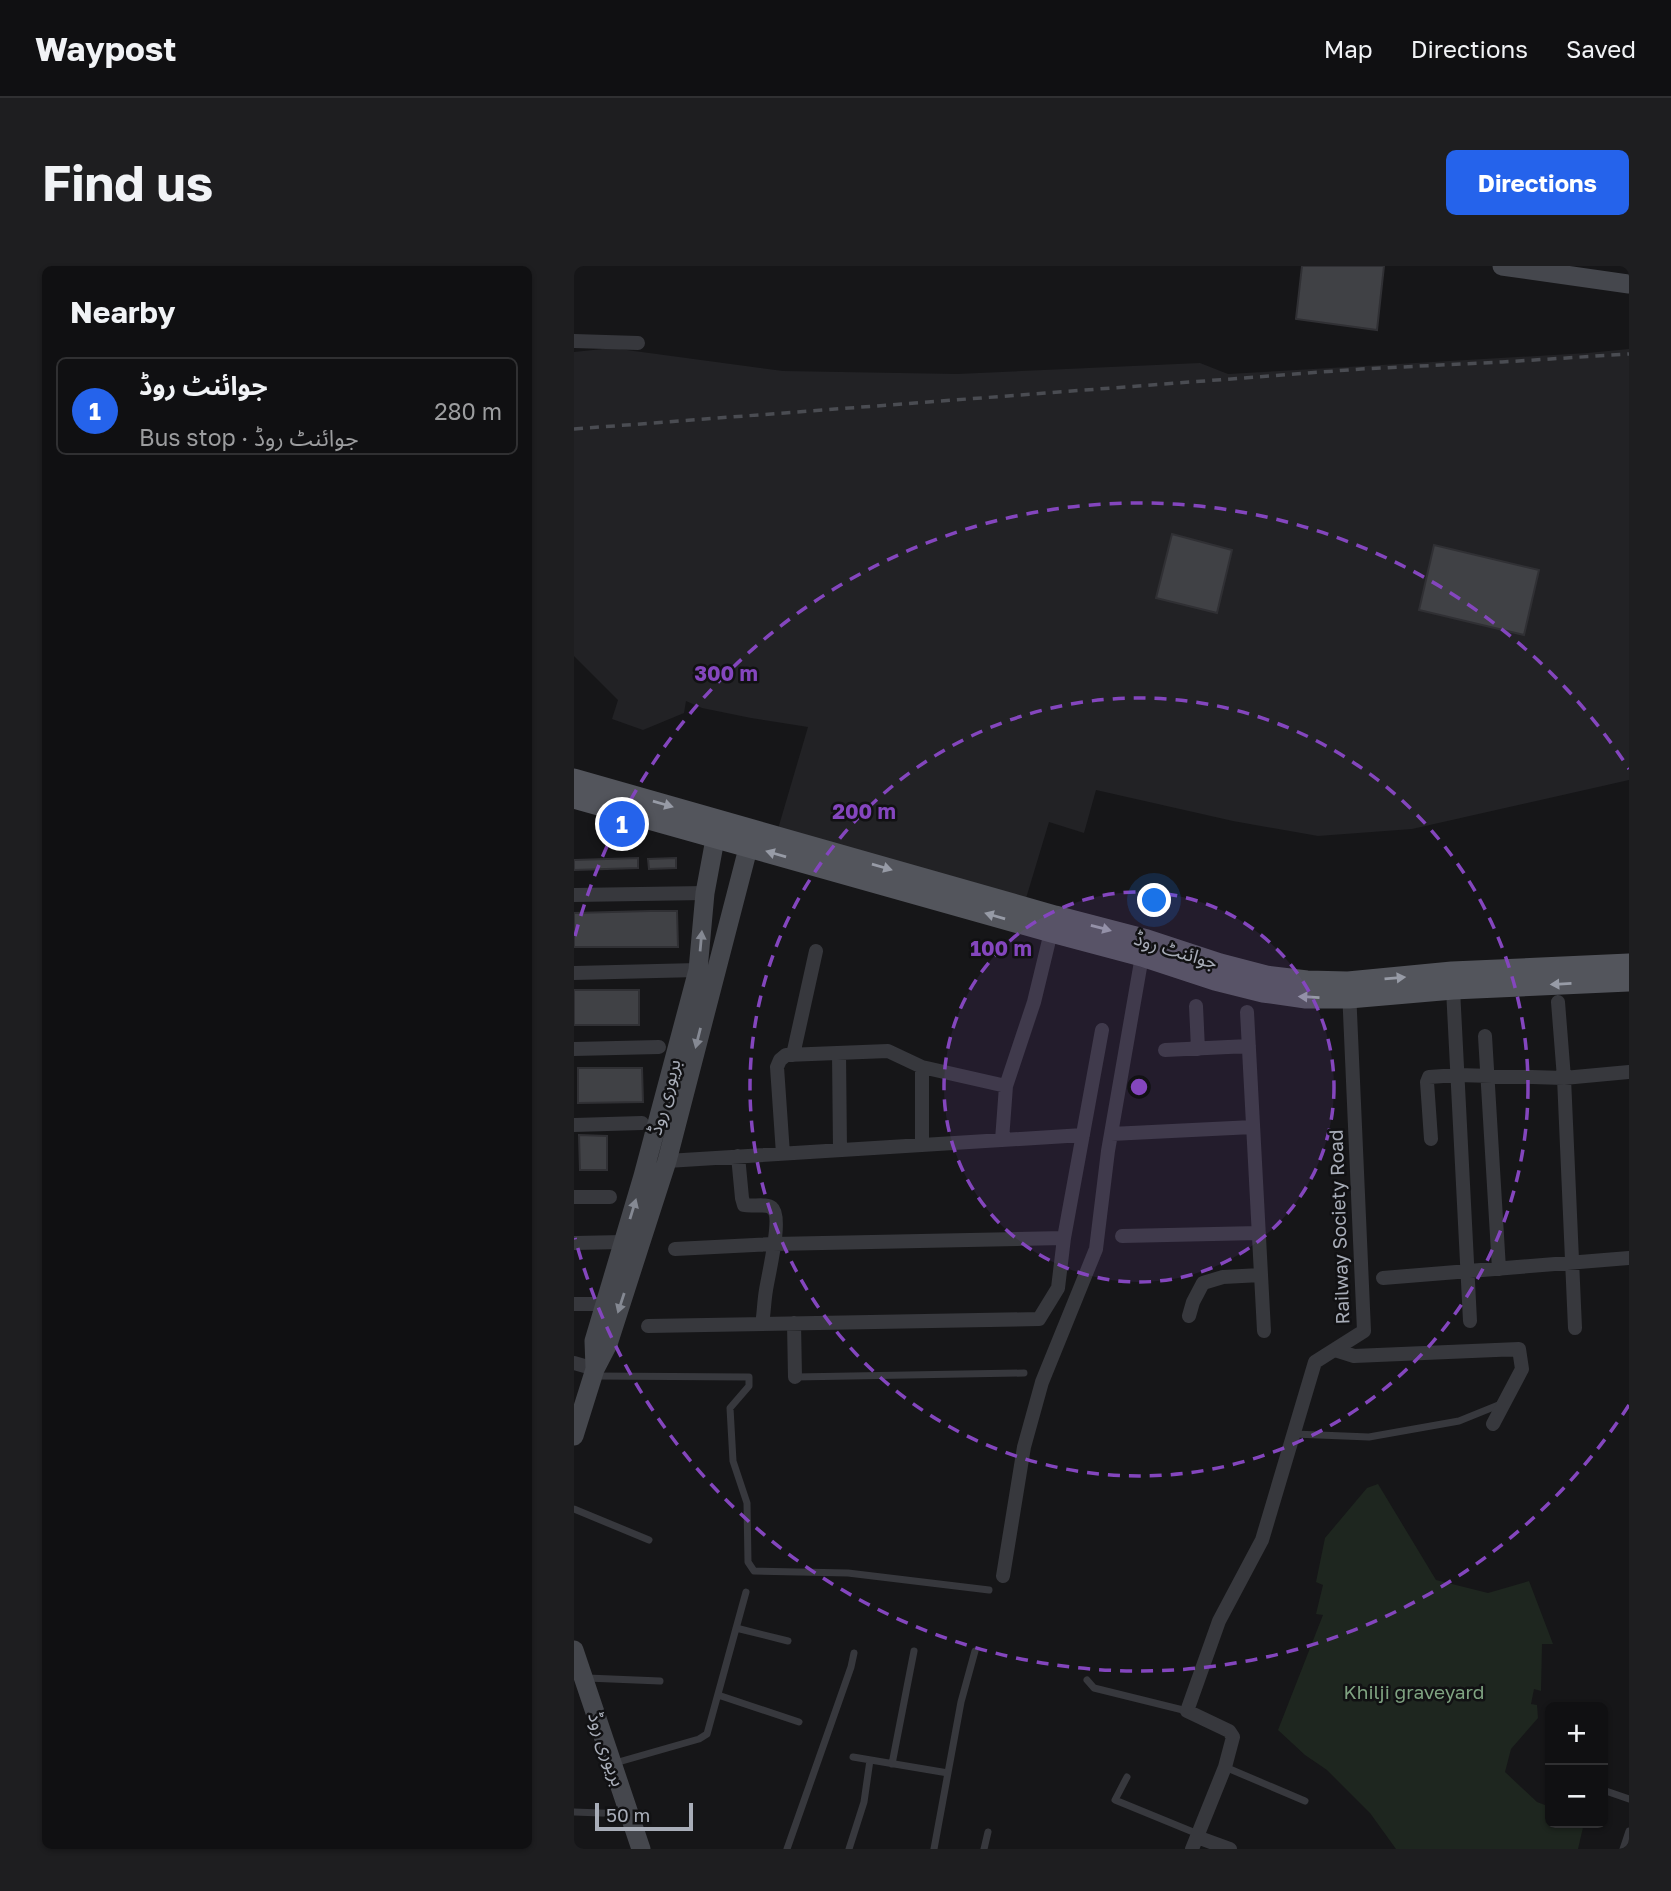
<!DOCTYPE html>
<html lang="en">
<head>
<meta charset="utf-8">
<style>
  body { margin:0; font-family:"Golos Text","Noto Sans Arabic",sans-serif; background:#1e1e20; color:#f1f3f6 }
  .controls { position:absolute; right:21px; bottom:21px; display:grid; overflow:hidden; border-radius:10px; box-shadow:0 2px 5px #0004 }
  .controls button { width:63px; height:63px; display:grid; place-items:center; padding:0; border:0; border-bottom:2px solid #303032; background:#101012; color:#f1f3f6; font:35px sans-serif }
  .scale { position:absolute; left:21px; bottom:18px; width:98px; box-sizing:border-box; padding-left:7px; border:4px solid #a8adb8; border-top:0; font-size:19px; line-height:24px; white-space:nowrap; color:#a8adb8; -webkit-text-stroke:5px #111113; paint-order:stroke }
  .you { position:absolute; left:581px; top:635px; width:24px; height:24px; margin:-18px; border:5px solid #fff; border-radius:50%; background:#1a73e8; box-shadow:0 0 0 10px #1a73e833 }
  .badge { display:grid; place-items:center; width:46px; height:46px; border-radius:50%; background:#2563eb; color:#fff; font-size:23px; font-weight:700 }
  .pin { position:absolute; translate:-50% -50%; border:4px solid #fff; box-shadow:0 2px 7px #0006 }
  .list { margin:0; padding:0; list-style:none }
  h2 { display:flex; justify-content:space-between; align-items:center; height:91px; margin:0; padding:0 28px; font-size:30px }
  h2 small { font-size:23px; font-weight:400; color:#9c9d9f }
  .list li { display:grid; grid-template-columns:46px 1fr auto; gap:21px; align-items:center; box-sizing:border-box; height:98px; margin:0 14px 14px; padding:0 14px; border:2px solid #303032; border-radius:10px }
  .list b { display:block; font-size:26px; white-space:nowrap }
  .list p { margin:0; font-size:23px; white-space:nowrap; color:#9c9d9f }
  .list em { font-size:23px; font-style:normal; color:#9c9d9f }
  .map { position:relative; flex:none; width:1055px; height:1583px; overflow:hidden; border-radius:10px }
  header { display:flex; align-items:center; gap:42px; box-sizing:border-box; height:98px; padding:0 35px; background:#101012; border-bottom:2px solid #303032 }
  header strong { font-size:33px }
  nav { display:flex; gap:38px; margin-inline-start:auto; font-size:24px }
  .intro { display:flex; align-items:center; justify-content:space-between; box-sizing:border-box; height:168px; padding:0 42px }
  h1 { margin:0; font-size:49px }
  .button { padding:18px 32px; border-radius:10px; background:#2563eb; color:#fff; font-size:24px; font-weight:700 }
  main { display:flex; gap:42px; padding:0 42px }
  aside { flex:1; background:#101012; border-radius:10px; box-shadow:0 2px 5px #0004 }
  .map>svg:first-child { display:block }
</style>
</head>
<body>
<header>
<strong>Waypost</strong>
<nav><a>Map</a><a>Directions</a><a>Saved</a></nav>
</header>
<div class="intro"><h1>Find us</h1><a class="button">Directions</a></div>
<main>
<aside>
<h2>Nearby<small></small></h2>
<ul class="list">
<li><span class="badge">1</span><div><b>جوائنٹ روڈ</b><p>Bus stop · جوائنٹ روڈ</p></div><em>280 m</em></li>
</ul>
</aside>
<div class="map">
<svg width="1055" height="1583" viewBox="0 0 1055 1583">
  <rect width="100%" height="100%" fill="#161618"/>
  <path fill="#222225" d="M38,82l171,23 174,3 243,-11 28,11 359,-21 42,-4v431l-217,49 -94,7 -85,-15 -137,-31 -12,43 -35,-11 -28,93 -248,-69 35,-119 -57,-9 -49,-10 -16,-7 -2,12 -41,17 -31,-11 6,-19 -44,-44v-304z"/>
  <path fill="#1e261f" d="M804,1218l58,96 52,13 41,-12 24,63h-11l-1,47 -7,-2 -3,15 6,1 1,13 -27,31 -6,23 32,30 13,5v16h34l-6,26h-182l-26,-36 -43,-43 -22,-15 -27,-25 45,-115 -7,-1 7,-29 -7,-3 9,-44 42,-50z"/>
  <path fill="#404145" stroke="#303034" stroke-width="2" d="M728,0h82l-7,64 -81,-11z
    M598,268l60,16 -15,63 -61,-15z
    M860,279l105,25 -15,65 -105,-25z
    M64,592v10l-64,2v-10z
    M102,592v10l-27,1 -1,-10z
    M76,645h27l1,36h-104v-34z
    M0,724h65v35h-65z
    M4,802h64l1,34 -65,1z
    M5,869l28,1v34h-27z"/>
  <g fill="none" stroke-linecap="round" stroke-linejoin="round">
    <path stroke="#37383d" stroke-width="7" d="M21,1110l154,1v9l-19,22 3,53 14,42 1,59 6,9 94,2 141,17
      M221,1111l229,-4
      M720,1168l75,3 90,-16 42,-17
      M0,1243l75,31
      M162,1362l52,13
      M13,1412l73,3
      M513,1414l7,8 93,23
      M144,1429l81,27
      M279,1491l95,16
      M41,1497l84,-24 8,-5 39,-142
      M318,1498l22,-113
      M651,1501l80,34
      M553,1511l-12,23 83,34
      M1029,1524l26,9
      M0,1546l54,2
      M213,1583l64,-182 3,-14
      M275,1583l15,-47 6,-42
      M360,1583l27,-147 14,-51
      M410,1583l4,-17
      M1049,1583l6,-18"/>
    <path stroke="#37383d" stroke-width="14" d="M0,75l64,2
      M0,629l131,-2
      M0,707l124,-3
      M879,723l17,332
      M984,736l6,76 11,250
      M622,740l2,43
      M673,746l17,319
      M911,770l14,233
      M0,783l85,-2
      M591,784l84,-4
      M265,787l1,97
      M219,789l23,-104
      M0,859l68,-2
      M537,868l142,-7
      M857,873l-4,-57 2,-5 29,-2 106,3 65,-6
      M428,874l4,-54 28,-84 17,-70
      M348,879v-78
      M209,888l-6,-87 3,-7 6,-5 102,-4 34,16 84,19
      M164,890l4,42 2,7c8,2 22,-2 28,3 11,8 -4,68 -6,82 -2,11 -2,23 -4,34
      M93,895l416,-26
      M0,931h36
      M548,970l137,-3
      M0,977l49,-1
      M101,983l99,-5 290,-6
      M809,1012l246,-20
      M0,1038h30
      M615,1050l4,-14 10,-19 20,-6 38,-2
      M220,1057l1,54
      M74,1060l391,-7 19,-31 6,-50 38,-208
      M761,1084l19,6 165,-7 3,20 -29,55
      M0,1097l21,6
      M429,1310l21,-129 18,-65 54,-133 12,-98 34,-195
      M623,1571l33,12
      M618,1583l33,-82 8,-30 -4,-6 -42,-20 32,-90 43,-81 53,-178 49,-31 -15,-341"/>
    <path stroke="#45474d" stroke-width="19" d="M928,0l127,18
      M21,1102l-1,-27 49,-165 55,-206 7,-77 13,-70
      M0,1170l21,-67 13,-25 59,-183 85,-328
      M0,1384l67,199"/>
    <path stroke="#53555c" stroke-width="21" d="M0,513l481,137 92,24 73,24 46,12 41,5 41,1 104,-10 177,-8
      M0,532l477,134 91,24 73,24 48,12 43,6h43l104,-9 176,-8"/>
    <path stroke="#4a4c52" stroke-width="3.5" stroke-dasharray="9 7" stroke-linecap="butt" d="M0,163l787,-60 141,-7 127,-8"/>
  </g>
  <defs><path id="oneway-solid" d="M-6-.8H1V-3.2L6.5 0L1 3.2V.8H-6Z" transform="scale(1.75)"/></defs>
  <g fill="#979ba6">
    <use href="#oneway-solid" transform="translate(89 538) rotate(16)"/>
    <use href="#oneway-solid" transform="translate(202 588) rotate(-164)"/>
    <use href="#oneway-solid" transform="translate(308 601) rotate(16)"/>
    <use href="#oneway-solid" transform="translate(421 650) rotate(-164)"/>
    <use href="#oneway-solid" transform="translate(527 662) rotate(15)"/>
    <use href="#oneway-solid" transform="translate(821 712) rotate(-5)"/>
    <use href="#oneway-solid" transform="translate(987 718) rotate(177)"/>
    <use href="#oneway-solid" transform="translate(735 731) rotate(-177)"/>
  </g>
  <g fill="#858993">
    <use href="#oneway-solid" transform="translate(127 675) rotate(-85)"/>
    <use href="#oneway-solid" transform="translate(124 772) rotate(104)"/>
    <use href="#oneway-solid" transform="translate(59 943) rotate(-73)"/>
    <use href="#oneway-solid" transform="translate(47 1037) rotate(108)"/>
  </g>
  <circle cx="565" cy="821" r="195" fill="#8446be" fill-opacity=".12"/>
  <g fill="none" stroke="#8446be" stroke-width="3.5" stroke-dasharray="12 9">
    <circle cx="565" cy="821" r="195"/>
    <circle cx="565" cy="821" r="389"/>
    <path d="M1055 1139A584 584 0 0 1 1 972M1 670A584 584 0 0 1 1055 503"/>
  </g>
  <g text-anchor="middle" stroke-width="5" stroke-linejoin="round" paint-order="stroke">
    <g font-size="19" fill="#a8adb8" stroke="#111113">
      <text transform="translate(602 684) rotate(17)" y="7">جوائنٹ روڈ</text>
      <text transform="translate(90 831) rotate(-75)" y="7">بریوری روڈ</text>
      <text transform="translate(765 961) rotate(-92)" y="7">Railway Society Road</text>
      <text transform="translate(33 1483) rotate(71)" y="7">بریوری روڈ</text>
    </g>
    <g font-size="19" fill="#7fa381" stroke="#111113">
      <text x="840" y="1433">Khilji graveyard</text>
    </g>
  </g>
  <circle cx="565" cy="821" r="10" fill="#8446be" stroke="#111113" stroke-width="3.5"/>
  <g font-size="21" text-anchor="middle" font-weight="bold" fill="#8446be" stroke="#111113" stroke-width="5" stroke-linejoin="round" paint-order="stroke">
    <text x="152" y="415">300 m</text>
    <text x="290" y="553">200 m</text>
    <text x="427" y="690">100 m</text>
  </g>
</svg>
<div class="controls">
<button>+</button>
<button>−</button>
</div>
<div class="scale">50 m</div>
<div class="you"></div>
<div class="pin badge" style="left:48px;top:558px">1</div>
</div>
</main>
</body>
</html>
